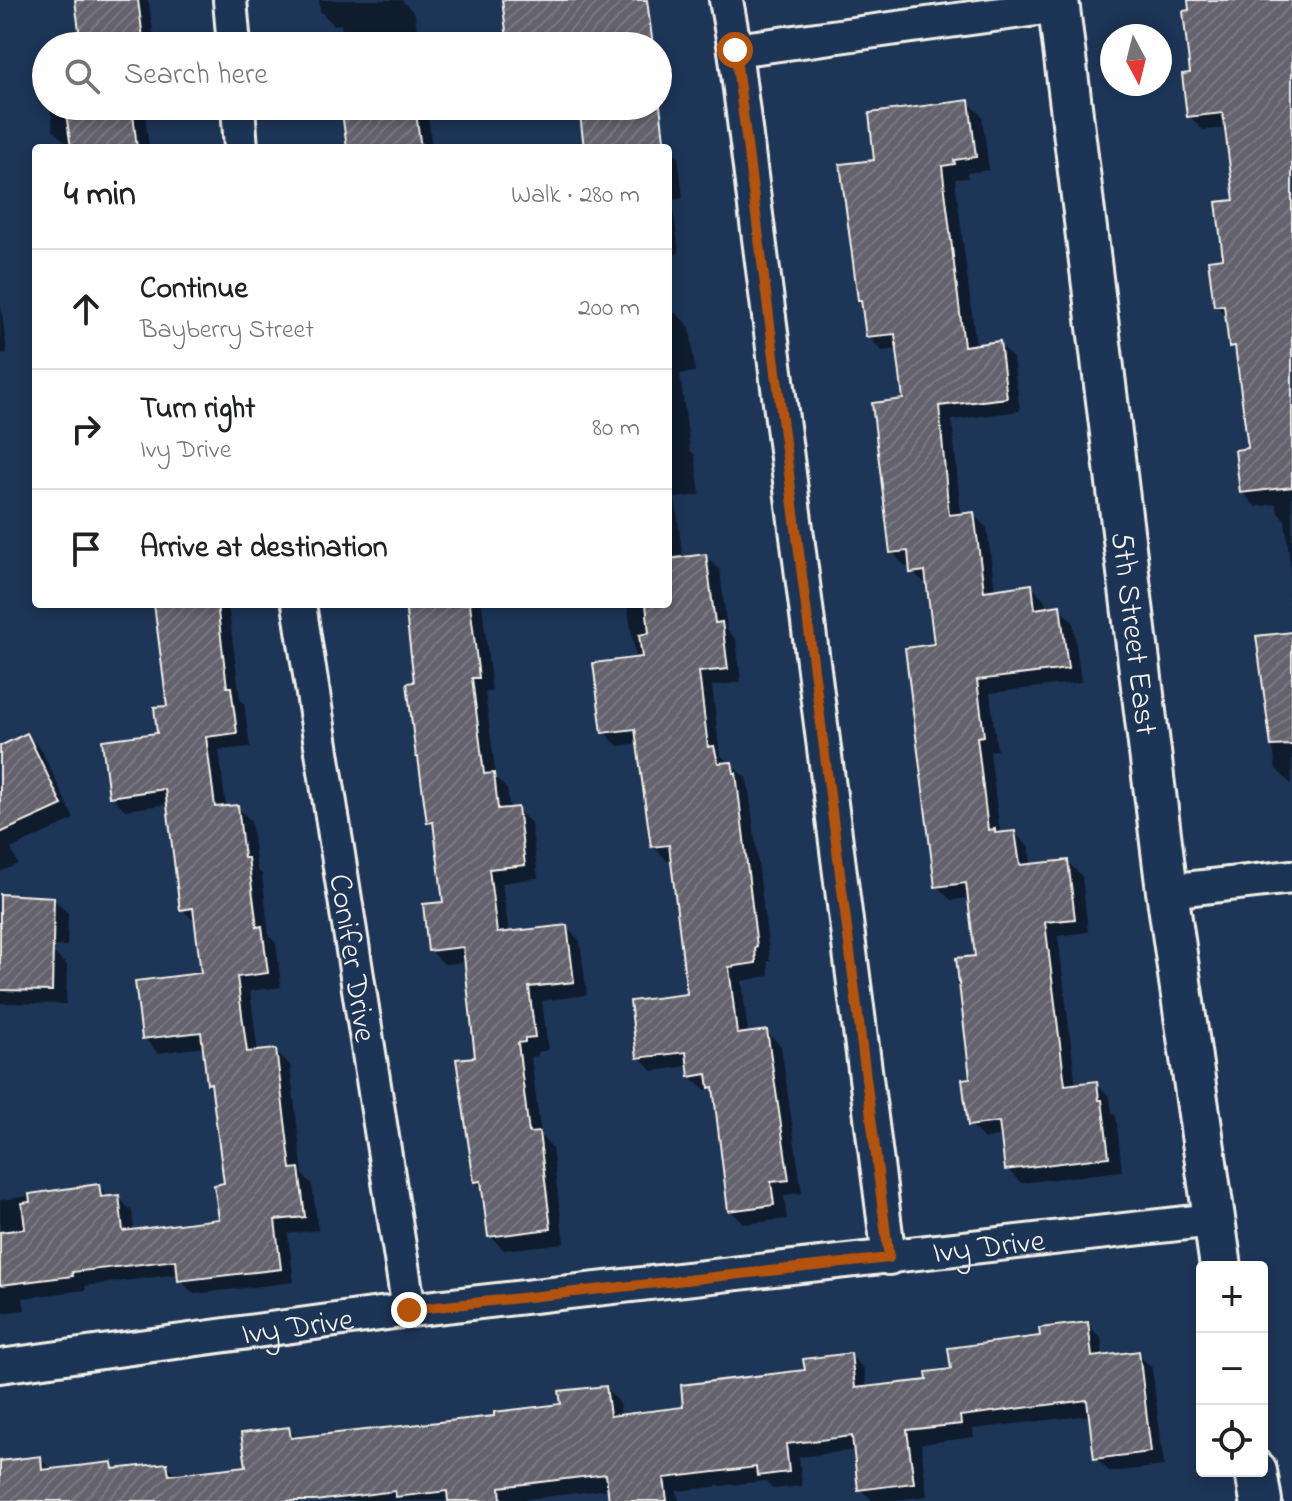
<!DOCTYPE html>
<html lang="en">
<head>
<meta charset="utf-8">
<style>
  body { margin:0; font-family:"Indie Flower",sans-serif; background:#f2f2f2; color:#202124 }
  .controls { position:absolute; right:24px; bottom:24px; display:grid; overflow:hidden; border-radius:8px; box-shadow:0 4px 12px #0003 }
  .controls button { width:72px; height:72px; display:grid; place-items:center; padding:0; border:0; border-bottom:2px solid #e0e0e0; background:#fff; color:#202124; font:40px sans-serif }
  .compass { position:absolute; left:1100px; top:24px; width:72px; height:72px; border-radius:50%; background:#fff; box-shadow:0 4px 12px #0003; rotate:173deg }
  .stop { position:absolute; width:24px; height:24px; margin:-18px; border:6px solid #b45309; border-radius:50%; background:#fff }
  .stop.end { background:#b45309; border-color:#fff; box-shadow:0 2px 8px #0008 }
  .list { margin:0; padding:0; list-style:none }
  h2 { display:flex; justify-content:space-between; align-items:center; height:104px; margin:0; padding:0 32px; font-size:34px }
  h2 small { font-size:26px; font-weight:400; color:#757577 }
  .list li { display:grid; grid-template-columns:52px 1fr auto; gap:24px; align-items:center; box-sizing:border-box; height:120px; padding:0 32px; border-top:2px solid #e0e0e0 }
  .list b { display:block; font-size:30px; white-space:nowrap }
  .list p { margin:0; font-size:26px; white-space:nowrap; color:#757577 }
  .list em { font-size:26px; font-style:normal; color:#757577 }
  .icon { flex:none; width:44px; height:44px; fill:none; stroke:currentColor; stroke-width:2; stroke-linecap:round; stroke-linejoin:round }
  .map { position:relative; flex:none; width:1292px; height:1501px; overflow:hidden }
  .search { position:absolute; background:#fff; box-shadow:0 4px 12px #0003; left:32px; top:32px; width:640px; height:88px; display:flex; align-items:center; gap:20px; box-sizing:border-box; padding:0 28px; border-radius:44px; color:#757577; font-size:30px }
  .panel { position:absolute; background:#fff; box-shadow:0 4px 12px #0003; left:32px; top:144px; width:640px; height:464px; border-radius:8px }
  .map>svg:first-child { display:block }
</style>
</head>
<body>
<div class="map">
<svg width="1292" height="1501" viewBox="0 0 1292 1501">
  <defs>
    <pattern id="building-hatch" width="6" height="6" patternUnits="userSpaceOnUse" patternTransform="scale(2)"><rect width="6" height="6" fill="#63626d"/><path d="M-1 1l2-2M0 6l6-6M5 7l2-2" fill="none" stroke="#7a7982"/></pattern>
  </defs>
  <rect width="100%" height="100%" fill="#1d3557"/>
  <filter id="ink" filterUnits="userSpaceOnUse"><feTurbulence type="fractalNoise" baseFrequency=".0125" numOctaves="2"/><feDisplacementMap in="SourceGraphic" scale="16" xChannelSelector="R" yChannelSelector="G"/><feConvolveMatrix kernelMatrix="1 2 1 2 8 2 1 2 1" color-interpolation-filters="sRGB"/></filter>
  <g filter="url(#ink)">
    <path fill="#0007" d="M77,0h70l2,3 6,43h-72z
      M319,0h83l13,14 4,32h-75l-3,-22 -7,1 -14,-14z
      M1190,0h102v581l-7,-61 -7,-7 -2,-9 -20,3 -14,-15 8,-42 -12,-97 -7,-7 -4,-29 -11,-12 20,-104 -9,-73 -24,2 -14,-14 3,-42z
      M658,99l6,43 14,14 5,42 -11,2 7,53 -11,2v-107h-79l-7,-42h76z
      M968,102l14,14 7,54 -22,3 1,5 -13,1 21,167 23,-2 14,14 7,53 -68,9 9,95 12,-1 14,14 8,63 36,-5 14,15 2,8 12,-1 14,14 8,60 -91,11 7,57 -7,1 10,83 15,-1 14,14 2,19 36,-4 15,14 6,56 -30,4 18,150 20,-3 14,14 2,16 4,3 6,55 -101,12 -14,-14 -4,-33 -19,3 -14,-14 7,-168 -7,-59 -19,2 -14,-14 -1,-240 -7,-60 -17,-14v-6l-6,1 -14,-15 13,-151 -7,-52 -16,2 -14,-15 -4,-33 -4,-4 17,-138z
      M50,106h94l5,42h-76l-1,-5 -5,1 -14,-14z
      M351,106h76l5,42h-83z
      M522,106h36l-32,4z
      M0,299l7,54 -7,1z
      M676,313l14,14 5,45 -15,2 10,76 5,5 5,40 -25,3 8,61 22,-3 15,14 7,60 9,9 5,43 -29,4 8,69 26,23 3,11 21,172h-2l1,15 -27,5 6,53 19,-2 14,14 21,147 -18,2 3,24 -43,5 -14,-14 -14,-119 -3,-2 -8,1 -15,-14 -1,-10 -36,5 -14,-14 51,-61 -17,-136 -6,1 -14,-15 -14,-103 -21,3 -14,-14 32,-72 -9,-56h41v-290z
      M1292,591v31l-4,-30z
      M152,604h76l12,95 4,4 6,44 -31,3 7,58 11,-1 14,14 6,49 5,4 7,62 7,7 5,44 -31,4 8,62 17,-2 15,14 13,110 9,9 6,46 -30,4 6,48 -100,12 -14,-14 -1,-6 -94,12 1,4 -63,8 2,12 -25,3v-113l99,-13 11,11 8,-1 14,14 2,20 87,-10 5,-36 -12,-97 -5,-5 -4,-36 -47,6 -14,-15 60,-63 -8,-52 -14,-14 -13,-105 -44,6 -14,-14 48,-61 11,-28 -14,-99z
      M407,604h75l10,87 -7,1 11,86 11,11 3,21 7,-1 14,14 7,55 -36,5 7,51 57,-7 14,14 7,54 -45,6 6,49 -10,2v4l-7,1 10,79 11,12 12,95 -60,7 -14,-14 -6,-46 -9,-9 2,-122 -11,-97 -22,2 -14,-14 15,-47 -9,-73 -7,-8z
      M1292,634v149h-2l-14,-14 -18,-131z
      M27,735l14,14 33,70 -63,30 7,15 -18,8v-124z
      M0,896l53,3 15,14 -1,33 -67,2z
      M53,952l14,13 -1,39 -66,-1v-29z
      M1087,1324l14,14 2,20 35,-4 14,14 12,98 -54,6 -14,-14 -6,-43 -117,14 1,8 -53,7 6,52 -39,5h-15l-13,-12 -4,-39 -57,7 3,29 -29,3 -8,-8 -88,10 2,10h-68l-1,-12 -97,12h-513v-38l40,-5 13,13 58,-7 7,7 49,-6 11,11 70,-8 41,-39 9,10 199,-22 66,-11 42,-18 14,14 2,15 65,-8 121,-37 43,-17 14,14 3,20 62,-8z"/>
    <path fill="url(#building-hatch)" stroke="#f4f1e8" stroke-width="2" d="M75,0h63l6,46h-63z
      M502,0h145l6,46h-145z
      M1188,0h104v487l-52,6 -5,-43 13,-2 -13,-102 -6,1 -5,-42 -10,1 -6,-46 15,-2 -7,-56 18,-2 -11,-87 -36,4 -5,-43 8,-1 -7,-62 6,-1z
      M658,88l7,60h-81l-5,-42h79z
      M969,100l7,57 -22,3 1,4 -13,2 22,180 36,-5 7,57 -68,8 10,109 25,-3 10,79 48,-7 3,25 25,-4 8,64 -91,11 7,56 -7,1 11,93 7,-1v4l20,-2 5,34 48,-5 7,59 -30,3 20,163 32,-4 2,19h3l7,57 -104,13 -6,-48 -31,4 -6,-47 8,-1 -14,-120 19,-2 -9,-73 -31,4 -30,-239 29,-4 -9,-73 -15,2 -2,-22 -18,2 -18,-150 31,-4 -8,-65 -29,3 -5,-37h-3l-18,-136 34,-4 -5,-47z
      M65,106h67l5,42h-66z
      M349,106h66l6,42h-74l-5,-35 8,-1z
      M706,554l9,69 7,-1 6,47 -29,3 9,75 6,-1 4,17 14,-1 2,11h2l21,174 -2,1 1,15 -27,4 8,67 30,-4 22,150 -18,2 3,23 -46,6 -15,-124 -4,1 -2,-14 -18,3 -3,-25 -49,6 -7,-57 57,-7 -18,-149 -18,2 -16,-118 -33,4 -9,-70 49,-6 -3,-22 10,-2 -3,-29h22v-45z
      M154,604h63l10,83h4l6,46 -31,4 9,70 23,-2 6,53h4l9,69 5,-1 6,47 -31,4 10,75 29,-3 15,120 8,-1 6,49 -30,3 6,49 -103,12 -2,-21 -104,12 1,4 -73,9v-53l25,-3 -3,-26 8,-1 -1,-8 70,-10 2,13 18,-2 4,36 96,-12 -5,-34 10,-2 -13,-100 -4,1 -6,-52 -59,7 -7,-58 66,-8 -8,-65 -13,2 -15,-121 -56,8 -7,-57 55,-7 -3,-26 13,-1z
      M405,604h65l9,74h-7l12,96 10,-1 4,36 20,-2 7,58 -36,4 8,64 70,-8 7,57 -45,5 6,50 -10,1v4l-7,1 11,90 10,-1 12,97 -63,8 -7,-56 -7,1 -18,-123 19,-2 -12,-110 -35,4 -5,-47 20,-2 -10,-80 -6,1 -9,-66h-2l-9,-74 7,-1z
      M1292,632v113l-21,1 -15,-110z
      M27,733l35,72 -62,28v-87z
      M0,894l54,3 -2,94 -52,-1z
      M1088,1322l4,35 47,-6 12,101 -57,7 -7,-59 -127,16 1,8 -54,6 7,53 -56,7 -6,-54 -66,8 3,28 -32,4 -1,-9 -92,11 3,23h-58l-3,-27 -106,13 1,14h-53l-1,-10 -51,6 -1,-6 -80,10h-315v-40l41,-5 1,14 70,-8 1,7 54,-6 2,12 77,-9 -5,-33 48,-6 2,11 203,-22v-4l67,-8 -2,-13 47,-5 4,30 73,-9 -2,-22 124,-15 -2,-11 48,-6 4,35 72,-8 -1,-8 25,-3 -3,-21 92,-12 -1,-8z"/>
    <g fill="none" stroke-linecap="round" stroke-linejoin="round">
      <g stroke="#f4f1e8" stroke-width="38">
        <g id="minor">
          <path d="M230,0l4,46"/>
          <path d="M726,0l9,50 154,1208"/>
          <path d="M735,50l324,-44"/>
          <path d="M238,106l3,42"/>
          <path id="s1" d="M299,604l110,706"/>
          <path d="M1167,891l125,-14"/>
          <path id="s2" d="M0,1366l409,-56 804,-90"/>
        </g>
      </g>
      <g stroke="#f4f1e8" stroke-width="46">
        <g id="tertiary">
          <path id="s3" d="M1058,0l109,891 54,376"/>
          <path d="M1256,1471l5,30"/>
        </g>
      </g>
      <use href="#minor" stroke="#1d3557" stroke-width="32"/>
      <use href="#tertiary" stroke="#1d3557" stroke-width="40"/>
    </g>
  </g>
  <g fill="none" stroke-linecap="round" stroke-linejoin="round" filter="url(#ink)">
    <path stroke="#b45309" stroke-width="10" d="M409,1310l480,-52 -154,-1208"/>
  </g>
  <g text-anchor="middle" stroke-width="8" stroke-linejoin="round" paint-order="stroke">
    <g font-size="32" fill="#f4f1e8" stroke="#1d3557">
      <text dy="11" stroke="none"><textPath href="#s3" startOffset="638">5th Street East</textPath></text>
      <text dy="11" stroke="none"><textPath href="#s1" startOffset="358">Conifer Drive</textPath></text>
      <text dy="11" stroke="none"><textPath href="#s2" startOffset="996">Ivy Drive</textPath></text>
      <text dy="11" stroke="none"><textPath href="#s2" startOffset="300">Ivy Drive</textPath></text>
    </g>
  </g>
</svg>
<div class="controls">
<button>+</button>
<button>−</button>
<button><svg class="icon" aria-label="locate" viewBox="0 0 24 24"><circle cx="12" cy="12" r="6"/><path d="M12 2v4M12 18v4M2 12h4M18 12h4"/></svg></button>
</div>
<svg class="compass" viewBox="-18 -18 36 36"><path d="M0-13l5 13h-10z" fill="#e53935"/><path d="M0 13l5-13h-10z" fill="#757577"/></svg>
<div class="stop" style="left:735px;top:50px"></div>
<div class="stop end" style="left:409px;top:1310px"></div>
<div class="search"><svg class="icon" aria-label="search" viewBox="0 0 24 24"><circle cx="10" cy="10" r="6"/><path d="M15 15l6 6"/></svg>Search here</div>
<section class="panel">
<h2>4 min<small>Walk · 280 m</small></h2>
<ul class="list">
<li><svg class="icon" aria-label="ahead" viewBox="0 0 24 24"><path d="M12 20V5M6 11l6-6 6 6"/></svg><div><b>Continue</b><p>Bayberry Street</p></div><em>200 m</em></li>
<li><svg class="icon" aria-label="right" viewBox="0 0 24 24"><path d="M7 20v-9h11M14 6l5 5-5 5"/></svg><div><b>Turn right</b><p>Ivy Drive</p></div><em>80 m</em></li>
<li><svg class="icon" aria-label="arrive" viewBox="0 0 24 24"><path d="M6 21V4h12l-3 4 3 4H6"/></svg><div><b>Arrive at destination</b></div></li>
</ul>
</section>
</div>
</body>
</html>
